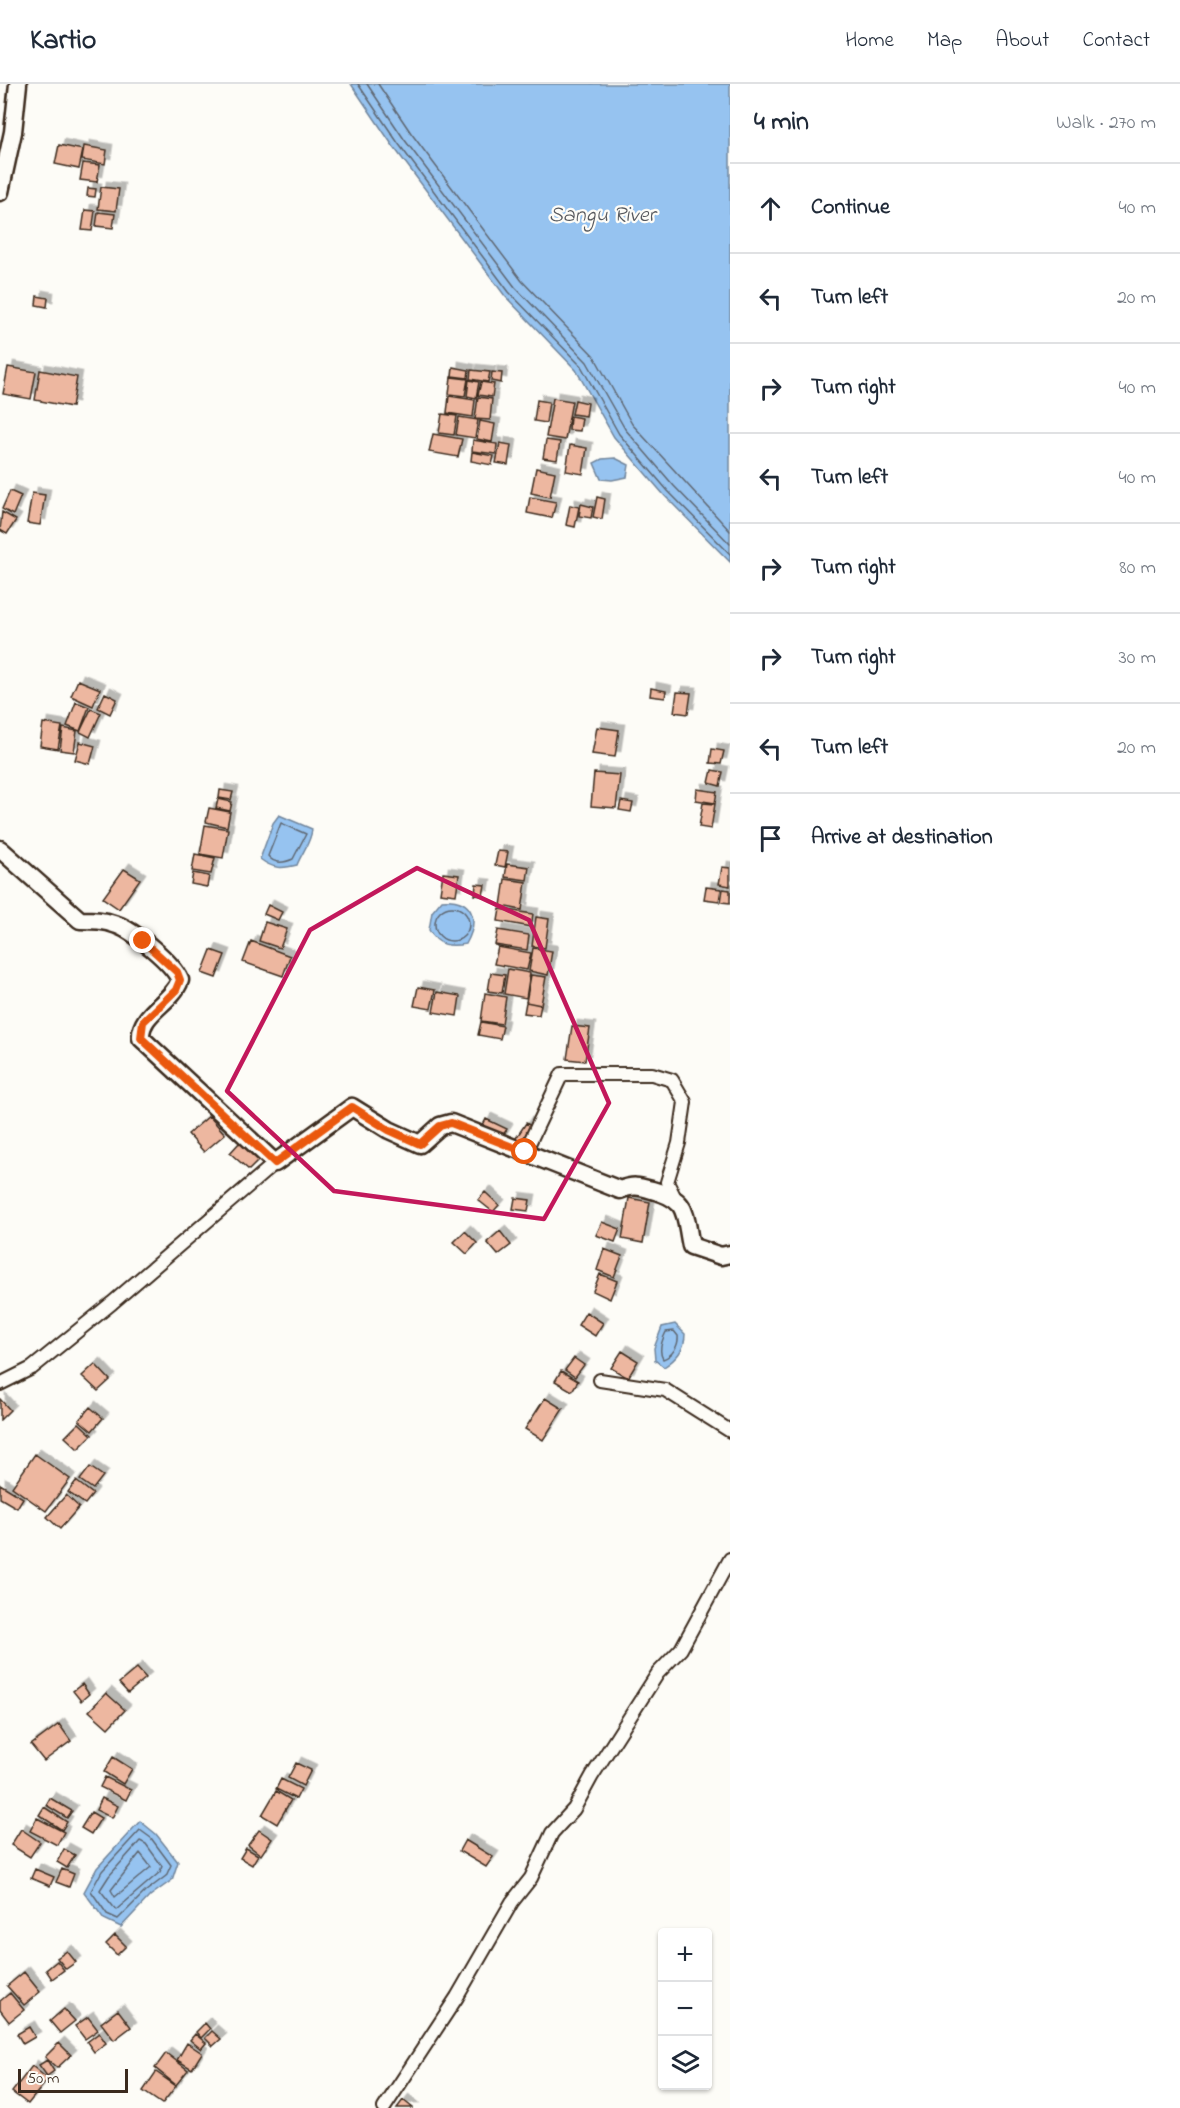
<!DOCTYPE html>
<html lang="en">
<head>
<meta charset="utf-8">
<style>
  body { margin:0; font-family:"Indie Flower",sans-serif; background:#f2f2f3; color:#1f2937 }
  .controls { position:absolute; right:18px; bottom:18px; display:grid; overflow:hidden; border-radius:6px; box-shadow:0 2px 4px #0004 }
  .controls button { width:54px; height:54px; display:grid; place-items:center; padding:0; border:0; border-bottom:2px solid #e0e1e3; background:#fff; color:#1f2937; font:30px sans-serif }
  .scale { position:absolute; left:18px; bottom:15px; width:110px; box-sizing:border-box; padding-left:6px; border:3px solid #3b2a1e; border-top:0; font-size:16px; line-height:21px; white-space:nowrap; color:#3b2a1e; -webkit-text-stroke:4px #fdfcf7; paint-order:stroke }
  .stop { position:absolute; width:18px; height:18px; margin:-14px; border:4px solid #ea580c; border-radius:50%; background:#fff }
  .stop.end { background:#ea580c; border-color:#fff; box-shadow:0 2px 6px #0008 }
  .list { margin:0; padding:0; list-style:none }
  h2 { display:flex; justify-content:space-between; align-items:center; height:78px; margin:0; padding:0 24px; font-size:26px }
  h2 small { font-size:20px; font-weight:400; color:#747a83 }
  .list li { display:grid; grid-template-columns:39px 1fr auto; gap:18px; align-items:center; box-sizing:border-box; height:90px; padding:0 24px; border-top:2px solid #e0e1e3 }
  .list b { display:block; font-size:22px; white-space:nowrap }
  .list em { font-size:20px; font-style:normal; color:#747a83 }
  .icon { flex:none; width:33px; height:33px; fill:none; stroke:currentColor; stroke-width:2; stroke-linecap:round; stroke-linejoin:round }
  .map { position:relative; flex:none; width:730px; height:2024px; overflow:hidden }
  header { display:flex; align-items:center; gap:36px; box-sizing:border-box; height:84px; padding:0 30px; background:#fff; border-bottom:2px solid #e0e1e3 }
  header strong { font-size:28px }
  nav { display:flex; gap:33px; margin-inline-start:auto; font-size:21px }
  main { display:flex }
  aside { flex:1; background:#fff }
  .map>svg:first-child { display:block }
</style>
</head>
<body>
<header>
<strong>Kartio</strong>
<nav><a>Home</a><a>Map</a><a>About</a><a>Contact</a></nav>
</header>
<main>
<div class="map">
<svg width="730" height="2024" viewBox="0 0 730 2024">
  <defs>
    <filter id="shadow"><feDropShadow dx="5.5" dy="-5.5" stdDeviation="0" flood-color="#0004"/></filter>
  </defs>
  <rect width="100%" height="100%" fill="#fdfcf7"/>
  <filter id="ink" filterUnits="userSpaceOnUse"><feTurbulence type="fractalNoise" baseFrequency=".0167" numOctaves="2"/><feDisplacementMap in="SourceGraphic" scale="12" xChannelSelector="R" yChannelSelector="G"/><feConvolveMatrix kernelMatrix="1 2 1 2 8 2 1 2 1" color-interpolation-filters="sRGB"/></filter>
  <g filter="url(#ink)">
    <path fill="#96c3f0" stroke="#72869c" stroke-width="1.5" d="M351,0h379v478l-66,-67 -50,-58 -38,-67 -71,-74 -112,-150z
      M615,374l14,7 -2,12 -15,3 -11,-1 -7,-16 8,-4z
      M279,731l33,14c-1,14 -10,23 -15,36 -15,4 -24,4 -37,-6l13,-36z
      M442,816c31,-2 38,19 24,44 -17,3 -28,2 -37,-14l3,-18z
      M675,1240l10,10c0,16 -9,25 -21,33l-9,-7 -1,-12 8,-21z
      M140,1737l16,13 22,28 -6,18 -22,16 -29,31 -17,-8 -20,-27 13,-24z"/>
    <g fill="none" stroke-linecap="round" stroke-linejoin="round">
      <path stroke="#5f6772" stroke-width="1.5" d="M358,0l40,59 111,149 72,74 38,68 49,57 62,63
        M367,0l37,55 111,148 72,75 38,67 49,57 56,58
        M378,0l33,49 111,148 72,75 38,68 98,107
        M281,739l25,11 -13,25c-9,4 -19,5 -25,-3z
        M435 840a17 17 0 1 1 34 0a17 17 0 1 1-34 0Z
        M674,1247l4,5c1,10 -6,20 -15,23 -5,-8 -1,-19 3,-27z
        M140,1746l11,8 20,27 -5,11 -20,15 -28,28 -11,-5 -16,-23 11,-20z
        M140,1757l6,3 16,22 -2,6 -44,38 -16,-20 9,-14z
        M140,1769l11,14 -36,30 -4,-7z"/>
    </g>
    <path fill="#edb7a0" stroke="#3b2a1e" stroke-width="1.5" filter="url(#shadow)" d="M59,61l24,5 -4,19 -24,-5z
      M84,62l23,4 -2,14 -23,-4z
      M83,79l17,2 -3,17 -17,-2z
      M101,103l18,2 -3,22 -18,-2z
      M88,104l8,1 -1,8 -8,-1z
      M85,126l10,1 -3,20 -10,-1z
      M98,128l17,2 -2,14 -17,-2z
      M37,212l11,2 -1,9 -11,-2z
      M8,283l28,5 -5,27 -28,-5z
      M453,283l16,3 -1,8 -16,-2z
      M40,286l37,7 -5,30 -37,-7z
      M471,286l19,2 -2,10 -18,-3z
      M492,288l10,1 -1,10 -10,-2z
      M451,293l17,2 -3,17 -16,-2z
      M469,296l10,2 -3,16 -9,-2z
      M481,298l13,2 -2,13 -14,-2z
      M449,312l26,4 -2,17 -26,-4z
      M478,313l14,2 -2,21 -15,-1z
      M553,314l19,3 -7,39 -19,-3z
      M537,316l12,2 -3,21 -12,-2z
      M575,316l13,3 -2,13 -14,-2z
      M442,330l15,2 -3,19 -15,-2z
      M570,332l12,2 -2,13 -11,-1z
      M459,333l19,3 -3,18 -19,-3z
      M480,337l15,3 -3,18 -15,-3z
      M433,350l29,5 -4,18 -29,-5z
      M473,356l24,4 -1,10 -24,-3z
      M546,356l14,2 -3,18 -14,-2z
      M500,359l11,2 -3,20 -12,-2z
      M570,361l17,3 -4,26 -17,-3z
      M472,368l22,4 -2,9 -21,-4z
      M536,384l19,4 -5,25 -19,-4z
      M10,407l11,5 -8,19 -11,-6z
      M32,409l13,2 -5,30 -13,-2z
      M530,413l26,5 -4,16 -25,-5z
      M597,413l8,2 -3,20 -9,-2z
      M581,420l12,3 -2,11 -12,-2z
      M570,421l9,2 -4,20 -9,-2z
      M2,428l14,8 -9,14 -7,-4z
      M78,596l22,9 -7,17 -22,-10z
      M651,604l15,3 -1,7 -15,-2z
      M677,608l14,1 -3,21 -14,-2z
      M105,609l12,6 -7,15 -12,-6z
      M76,618l13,5 -9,24 -13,-5z
      M91,625l10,4 -11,24 -10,-5z
      M43,639l19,3 -4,23 -18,-3z
      M597,643l22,3 -4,27 -23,-3z
      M63,644l14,3 -3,21 -14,-2z
      M80,658l15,4 -5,18 -15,-4z
      M712,665l12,2 -3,13 -11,-1z
      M712,686l11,2 -3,14 -11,-3z
      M594,689l26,2 -4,33 -25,-2z
      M697,705l20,3 -2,11 -19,-3z
      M220,706l13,2 -2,8 -12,-2z
      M218,715l14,3 -2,9 -14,-3z
      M621,717l12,2 -2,9 -12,-2z
      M703,719l12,1 -4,25 -12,-2z
      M209,724l21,4 -3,15 -21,-5z
      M205,741l23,4 -5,29 -23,-4z
      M498,767l10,1 -3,15 -10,-2z
      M195,770l20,4 -4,16 -19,-3z
      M507,780l22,3 -2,13 -22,-3z
      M722,783l8,1v18l-11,-2z
      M124,785l16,10 -21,30 -16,-11z
      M193,789l16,3 -2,11 -16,-3z
      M443,789l16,2 -3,20 -16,-2z
      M505,795l21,3 -4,28 -21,-4z
      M476,800l9,1 -2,11 -8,-1z
      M706,803l15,2 -2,12 -15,-2z
      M723,805l7,1v13l-9,-1z
      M268,821l14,7 -4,8 -14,-6z
      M500,825l33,5 -2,13 -33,-6z
      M536,833l13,2 -4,29 -13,-2z
      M265,838l22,7 -7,19 -21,-7z
      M498,846l31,5 -2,15 -32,-5z
      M251,857l39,15 -7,20 -40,-14z
      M498,863l33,6 -4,17 -33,-6z
      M533,864l19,3 -4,24 -19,-4z
      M211,866l14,5 -9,23 -14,-5z
      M508,885l22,4 -4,25 -22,-4z
      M491,889l14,2 -3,18 -14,-2z
      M531,891l15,2 -5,28 -15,-3z
      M418,903l17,3 -4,19 -17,-3z
      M437,908l23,4 -3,20 -24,-4z
      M485,909l21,4 -4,27 -21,-3z
      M526,918l15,3 -2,10 -15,-2z
      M481,938l22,4 -3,13 -22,-4z
      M572,942l18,2 -5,33 -18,-2z
      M209,1032l16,18 -21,18 -16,-18z
      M486,1035l21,10 -7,11 -19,-11z
      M526,1039l8,5 -10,15 -8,-5z
      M240,1058l19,18 -10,10 -19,-17z
      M485,1108l14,13 -6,7 -15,-12z
      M515,1114l15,2 -2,11 -15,-2z
      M629,1114l21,4 -7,41 -21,-4z
      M602,1138l18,7 -5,13 -19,-7z
      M465,1147l12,12 -10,11 -13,-12z
      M500,1147l11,14 -13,10 -11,-13z
      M604,1165l18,7 -8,21 -17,-7z
      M600,1190l17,7 -7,18 -17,-8z
      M586,1228l17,11 -8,13 -17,-11z
      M622,1267l16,10 -10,17 -17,-10z
      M574,1274l10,7 -9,12 -10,-7z
      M95,1280l15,16 -12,11 -16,-15z
      M561,1287l17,10 -6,10 -17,-10z
      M545,1314l18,11 -20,31 -18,-11z
      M0,1315l10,11 -10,10z
      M90,1323l13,11 -11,13 -13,-11z
      M79,1339l13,12 -14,14 -13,-12z
      M35,1370l35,25 -24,32 -34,-24z
      M90,1383l13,9 -10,13 -13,-9z
      M76,1397l17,13 -8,10 -17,-12z
      M0,1400l23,14 -6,10 -17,-10z
      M66,1411l13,12 -19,22 -13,-12z
      M137,1584l9,10 -18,15 -9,-10z
      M82,1600l7,10 -8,7 -8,-10z
      M106,1609l19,17 -17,18 -19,-17z
      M59,1640l12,17 -27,20 -13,-16z
      M113,1673l19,12 -9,15 -19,-12z
      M296,1679l15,7 -8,16 -15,-8z
      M105,1693l26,13 -5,10 -26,-13z
      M281,1695l20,10 -5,10 -20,-10z
      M276,1707l15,9 -14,24 -15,-9z
      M50,1714l22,13 -5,7 -21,-13z
      M102,1714l16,8 -6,12 -16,-8z
      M44,1723l23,15 -5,8 -23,-15z
      M91,1728l10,6 -10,16 -10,-6z
      M37,1734l27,14 -7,13 -27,-14z
      M21,1745l19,13 -10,15 -19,-12z
      M259,1746l13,9 -11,16 -13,-10z
      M465,1756l28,17 -7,10 -27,-16z
      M246,1764l12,7 -6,10 -12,-7z
      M64,1765l11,6 -8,13 -10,-6z
      M35,1785l19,8 -4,9 -19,-8z
      M62,1785l12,5 -5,13 -13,-5z
      M115,1851l11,11 -9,9 -11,-11z
      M67,1867l9,11 -10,7 -9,-11z
      M57,1877l7,9 -12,9 -6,-9z
      M24,1888l16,20 -16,13 -17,-19z
      M10,1909l14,17 -15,12 -9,-12v-9z
      M64,1925l11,12 -15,12 -10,-12z
      M118,1926l13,17 -17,13 -13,-17z
      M88,1933l10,13 -13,9 -10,-13z
      M205,1939l5,6 -9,9 -5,-6z
      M29,1943l6,10 -12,7 -6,-10z
      M212,1947l9,8 -8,7 -8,-8z
      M99,1949l7,10 -12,9 -7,-10z
      M195,1950l11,9 -5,6 -11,-9z
      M59,1959l12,12 -14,13 -12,-11z
      M187,1959l15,10 -10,16 -15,-9z
      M166,1969l22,17 -12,15 -21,-17z
      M47,1976l7,11 -7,5 -8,-11z
      M32,1982l16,13 -20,25 -16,-12z
      M156,1988l20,14 -14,18 -19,-13z
      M403,2016l10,8h-16z"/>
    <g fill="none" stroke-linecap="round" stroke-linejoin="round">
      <g stroke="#3b2a1e" stroke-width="16">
        <path id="street" d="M525,1068l37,-78h90l20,6 13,22 -6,41 -12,39 7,14
          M600,1296l65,10 65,41
          M0,1300l32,-16 80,-65 163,-140
          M384,2024l73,-111 55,-95 19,-24 21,-45 22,-24 18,-33 66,-103 23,-24 49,-90"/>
      </g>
      <g stroke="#3b2a1e" stroke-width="21">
        <path id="secondary" d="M0,108l13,-60 5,-48
          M0,765l80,71c13,0 24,0 37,5 17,6 56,38 63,55 -8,23 -41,33 -39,58l134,125 77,-56 37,23 31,14 20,-18 11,-3 169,67c13,-5 18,-4 32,0 37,10 32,22 39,56l30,10 9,-2"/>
      </g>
      <use href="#street" stroke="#fdfcf7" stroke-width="12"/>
      <use href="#secondary" stroke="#fdfcf7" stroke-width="16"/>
    </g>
  </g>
  <g fill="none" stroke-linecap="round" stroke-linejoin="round" filter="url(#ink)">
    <path stroke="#ea580c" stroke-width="8" d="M143,857l34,31 3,8 -4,10 -33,32 -2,16 134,125 77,-56 37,23 31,14 20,-18 11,-3 74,29"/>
  </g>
  <path fill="none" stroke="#c2185b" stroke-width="4.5" stroke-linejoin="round" d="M417,784l112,52 80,183 -65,116 -210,-28 -107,-100 83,-161z"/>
  <g text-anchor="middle" stroke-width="4.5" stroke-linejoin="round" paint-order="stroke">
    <g font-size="22" font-style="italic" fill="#56585d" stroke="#fdfcf7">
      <text x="602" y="137">Sangu River</text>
    </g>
  </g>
</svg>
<div class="controls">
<button>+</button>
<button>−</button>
<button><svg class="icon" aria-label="layers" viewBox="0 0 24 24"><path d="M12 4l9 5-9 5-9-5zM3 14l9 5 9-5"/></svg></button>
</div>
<div class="scale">50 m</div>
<div class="stop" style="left:525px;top:1068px"></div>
<div class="stop end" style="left:143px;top:857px"></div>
</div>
<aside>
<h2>4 min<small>Walk · 270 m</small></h2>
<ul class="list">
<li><svg class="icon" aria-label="ahead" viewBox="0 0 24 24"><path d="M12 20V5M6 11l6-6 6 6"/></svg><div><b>Continue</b></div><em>40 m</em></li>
<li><svg class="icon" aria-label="left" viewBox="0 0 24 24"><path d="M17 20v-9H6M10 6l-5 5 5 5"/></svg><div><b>Turn left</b></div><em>20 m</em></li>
<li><svg class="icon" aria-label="right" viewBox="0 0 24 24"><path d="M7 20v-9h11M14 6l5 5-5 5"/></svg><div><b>Turn right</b></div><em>40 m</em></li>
<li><svg class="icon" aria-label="left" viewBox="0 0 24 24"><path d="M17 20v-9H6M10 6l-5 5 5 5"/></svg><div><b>Turn left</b></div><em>40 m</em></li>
<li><svg class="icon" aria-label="right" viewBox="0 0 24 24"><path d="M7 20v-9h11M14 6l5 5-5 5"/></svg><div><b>Turn right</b></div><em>80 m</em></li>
<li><svg class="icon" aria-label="right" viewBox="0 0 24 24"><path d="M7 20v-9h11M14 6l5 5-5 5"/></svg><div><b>Turn right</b></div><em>30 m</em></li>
<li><svg class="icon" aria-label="left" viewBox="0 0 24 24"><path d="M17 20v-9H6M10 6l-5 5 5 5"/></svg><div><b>Turn left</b></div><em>20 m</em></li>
<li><svg class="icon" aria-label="arrive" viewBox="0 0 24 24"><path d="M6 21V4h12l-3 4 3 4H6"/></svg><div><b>Arrive at destination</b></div></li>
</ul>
</aside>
</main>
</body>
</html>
